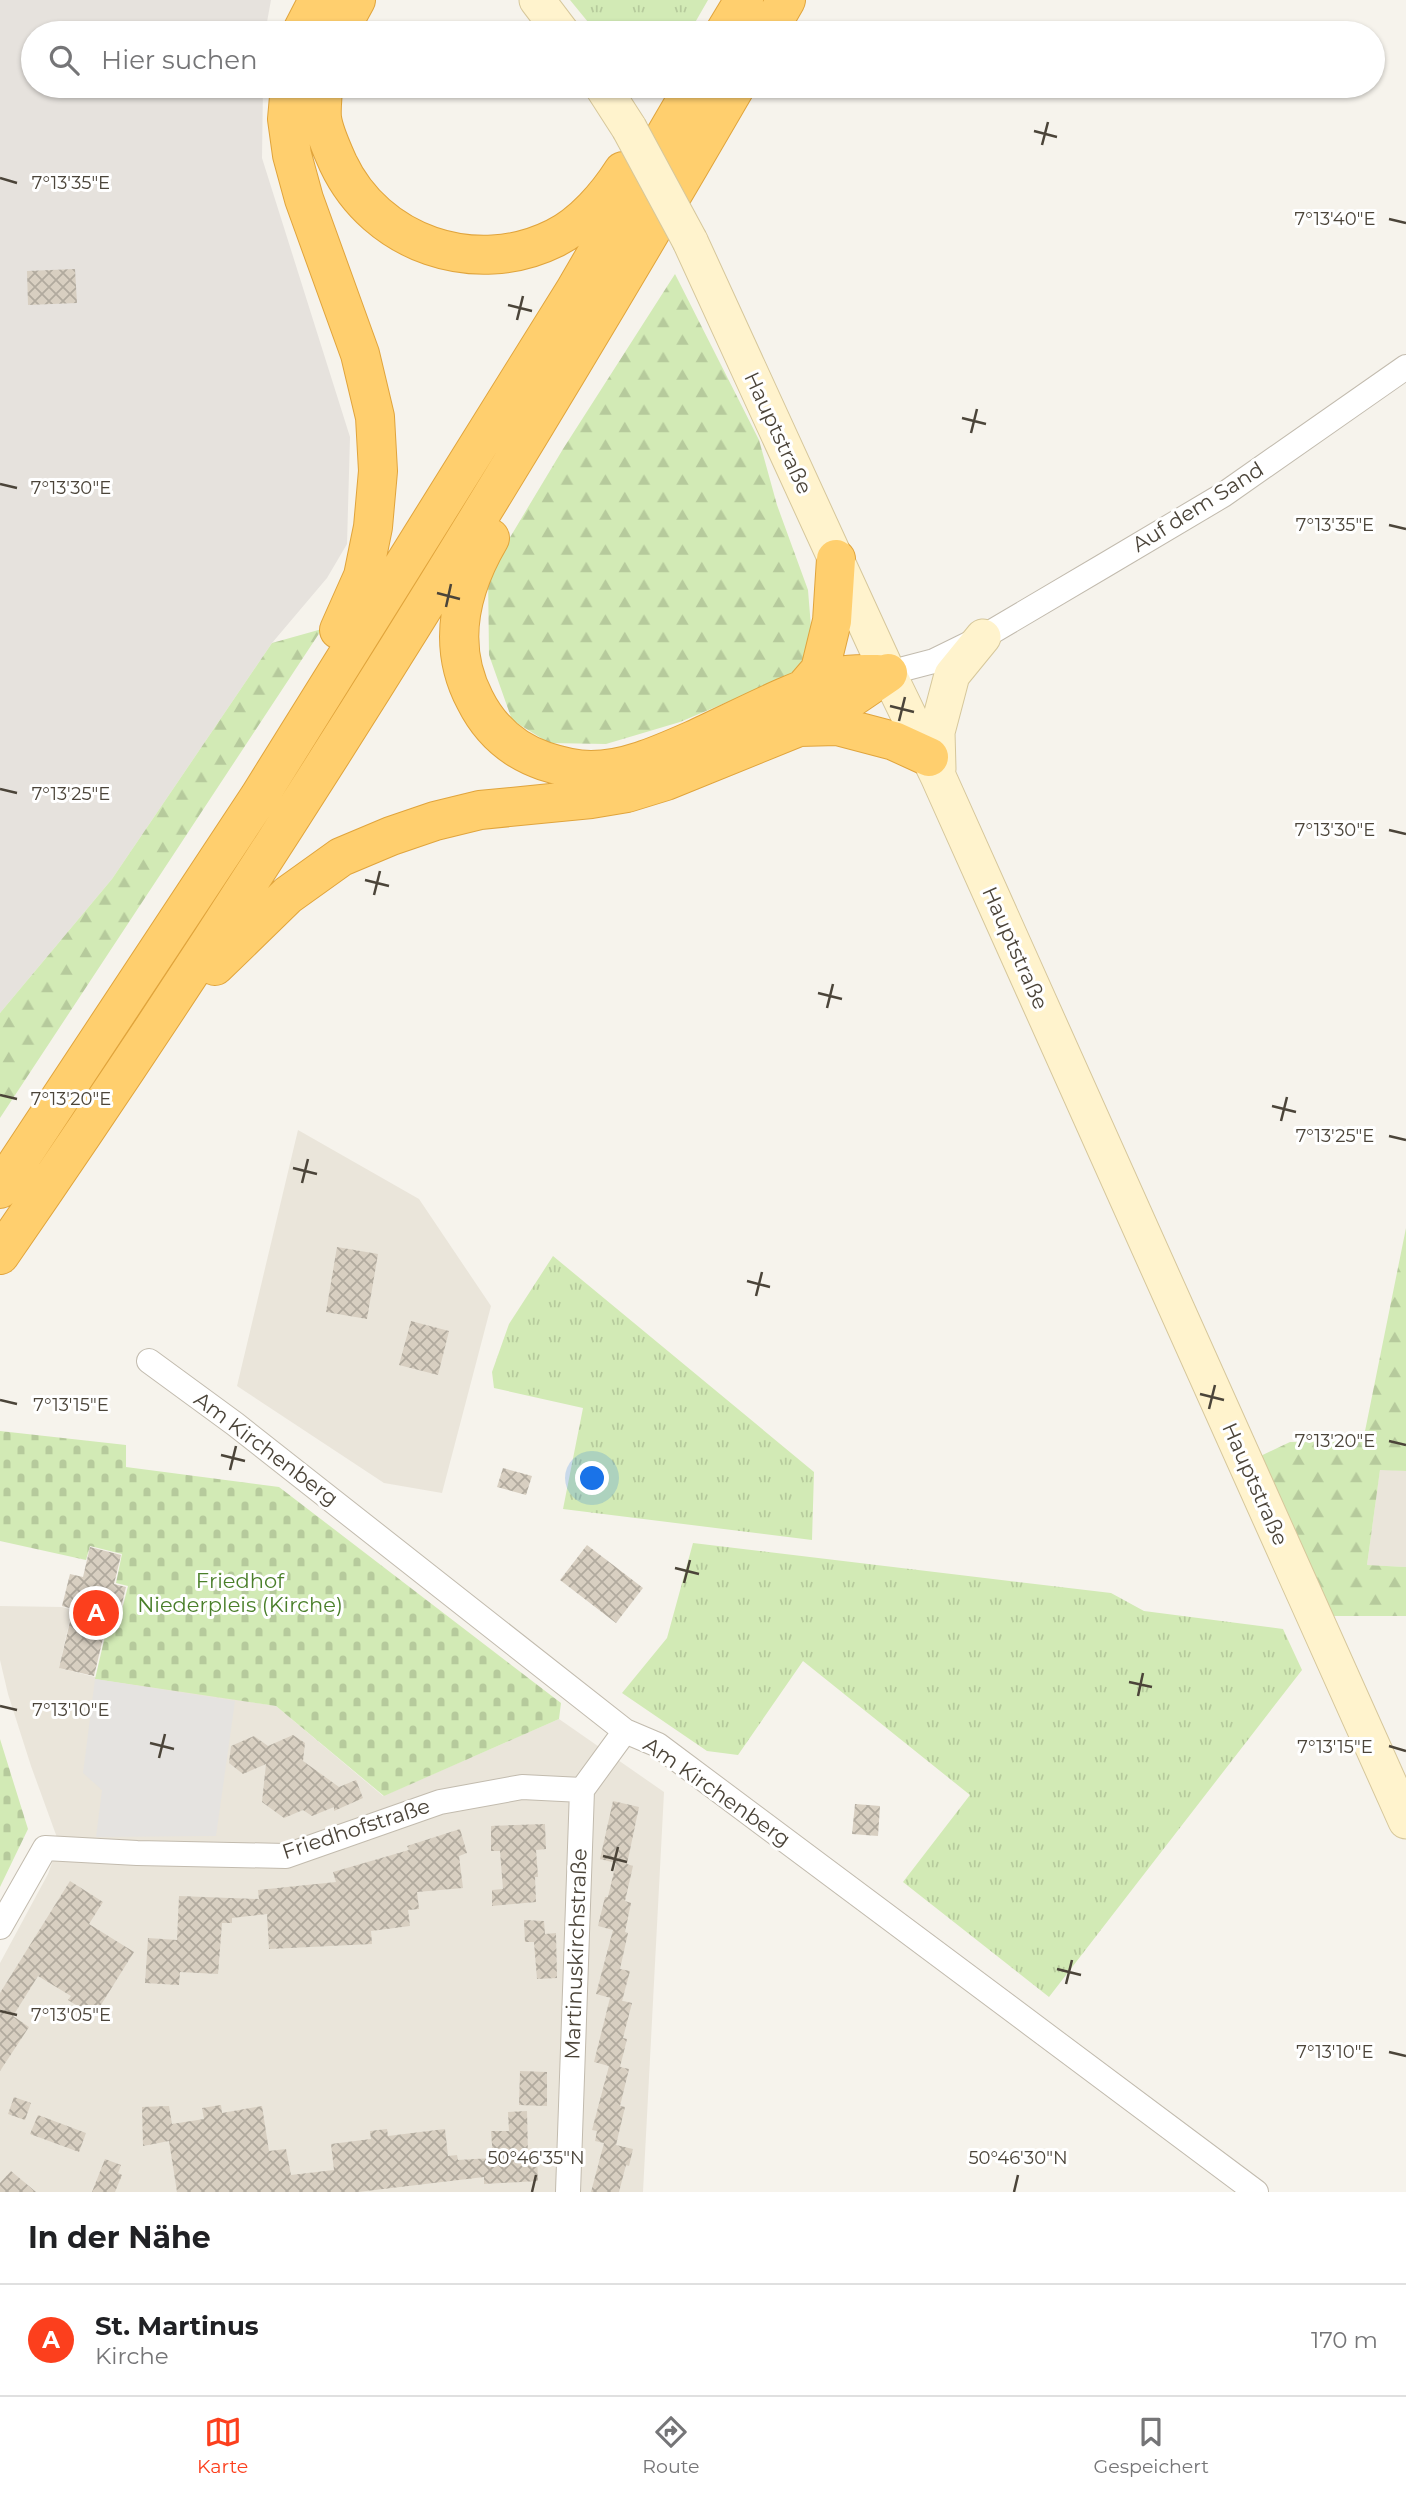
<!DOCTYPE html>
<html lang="de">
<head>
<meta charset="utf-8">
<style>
  body { margin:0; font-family:Montserrat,sans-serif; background:#f2f2f2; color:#202124 }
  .you { position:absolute; left:593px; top:1479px; width:24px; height:24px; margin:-18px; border:5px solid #fff; border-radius:50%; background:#1a73e8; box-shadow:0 0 0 10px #1a73e833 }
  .badge { display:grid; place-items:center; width:46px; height:46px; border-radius:50%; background:#fc3f1d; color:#fff; font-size:23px; font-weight:700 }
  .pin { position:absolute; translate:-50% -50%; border:4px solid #fff; box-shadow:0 2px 7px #0006 }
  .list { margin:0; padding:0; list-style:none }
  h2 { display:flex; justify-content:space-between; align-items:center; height:91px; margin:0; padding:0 28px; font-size:30px }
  h2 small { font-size:23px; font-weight:400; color:#757577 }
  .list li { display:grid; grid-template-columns:46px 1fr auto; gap:21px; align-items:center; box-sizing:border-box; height:112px; padding:0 28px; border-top:2px solid #e0e0e0 }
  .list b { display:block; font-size:26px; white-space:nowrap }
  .list p { margin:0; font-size:23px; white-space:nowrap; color:#757577 }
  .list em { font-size:23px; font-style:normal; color:#757577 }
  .icon { flex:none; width:38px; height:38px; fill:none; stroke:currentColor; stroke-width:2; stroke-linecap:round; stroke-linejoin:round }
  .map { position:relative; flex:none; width:1406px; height:2192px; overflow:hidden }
  .search { position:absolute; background:#fff; box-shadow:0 2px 5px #0004; left:21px; right:21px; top:21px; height:77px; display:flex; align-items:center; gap:18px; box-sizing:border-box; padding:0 24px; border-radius:38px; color:#757577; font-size:26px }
  .sheet { height:203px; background:#fff }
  nav { display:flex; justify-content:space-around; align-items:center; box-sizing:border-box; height:98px; border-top:2px solid #e0e0e0; background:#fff; font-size:19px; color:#757577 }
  nav a { display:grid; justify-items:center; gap:4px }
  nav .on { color:#fc3f1d }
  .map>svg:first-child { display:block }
</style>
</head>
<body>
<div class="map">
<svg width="1406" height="2192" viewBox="0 0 1406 2192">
  <defs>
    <pattern id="grass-tufts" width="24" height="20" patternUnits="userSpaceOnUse" patternTransform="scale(1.75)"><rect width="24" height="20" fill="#d2eab5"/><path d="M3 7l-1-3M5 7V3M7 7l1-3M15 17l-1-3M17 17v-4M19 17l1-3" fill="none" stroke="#b6ca9c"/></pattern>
    <pattern id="forest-firs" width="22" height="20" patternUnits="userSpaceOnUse" patternTransform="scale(1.75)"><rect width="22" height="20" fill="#d2eab5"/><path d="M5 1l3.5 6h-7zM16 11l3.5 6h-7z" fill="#b6ca9c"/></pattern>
    <pattern id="cemetery-stones" width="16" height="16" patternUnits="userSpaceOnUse" patternTransform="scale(1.75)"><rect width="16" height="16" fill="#d2eab5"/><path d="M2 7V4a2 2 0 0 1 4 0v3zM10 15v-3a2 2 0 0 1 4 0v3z" fill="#b6ca9c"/></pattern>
    <pattern id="building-cross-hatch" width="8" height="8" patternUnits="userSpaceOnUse" patternTransform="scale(1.75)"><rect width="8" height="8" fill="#d8cfc1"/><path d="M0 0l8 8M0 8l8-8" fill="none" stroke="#b1aa9e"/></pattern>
  </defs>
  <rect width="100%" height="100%" fill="#f6f3ec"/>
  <path fill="#eae5da" d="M298,1130l121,69 72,107 -49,187 -58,-10 -147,-97z
    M1380,1469l26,2v96l-39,-2z
    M0,1606l62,1 10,3 -13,58 36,9 181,29 107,90 176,-77 105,73 -21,400h-643v-229l48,-89 11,-31 -28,-77 -23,-72 -8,-34z"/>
  <path fill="#e6e2dd" d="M0,0h271l-6,33h-232v53h230l-1,72 88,279 -3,107 -20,34 -55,65 -160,236 -112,134z"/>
  <path fill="url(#grass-tufts)" d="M570,0h138l-19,33h-92z
    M553,1256l261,216 -2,68 -249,-31 20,-101 -89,-20 -2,-16 17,-48z
    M693,1543l418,50 33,18 139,18 19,41 -253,327 -146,-115 67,-87 -167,-134 -65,94 -31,-4 -85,-58 45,-55z"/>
  <path fill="url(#forest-firs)" d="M675,274l84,166 18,65 31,85 3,37 -4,30 -18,19 -109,46 -74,22 -57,-1 -37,-23 -23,-65 -1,-81 75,-125z
    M322,629l-322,489v-105l112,-134 160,-236z
    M1406,1228v243l-26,-1 -13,95 39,2v49h-89l-69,-154 42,-20 73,-1z"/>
  <path fill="url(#cemetery-stones)" d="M0,1431l126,14v22l153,20 282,216 -2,16 -175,77 -108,-90 -181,-27 14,-60 10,2 9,-35 -12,-3 6,-29 -32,-8 -4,14 -86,-19z
    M0,1739l28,90 -28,58z"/>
  <path fill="#e5e3e0" d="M95,1679l140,22 -19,135 -120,1 6,-47 -19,-17z"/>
  <path fill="url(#building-cross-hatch)" d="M75,269l2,34 -49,2 -1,-34z
    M337,1247l41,7 -11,65 -41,-7z
    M411,1321l38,10 -11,44 -39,-10z
    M503,1468l29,8 -6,19 -29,-8z
    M587,1545l56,43 -27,35 -56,-43z
    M90,1547l31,8 -7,29 12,3 -8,33 -10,-3 -14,59 -35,-8 14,-59 -11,-3 8,-32 13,3z
    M293,1735l12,8 -2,18 36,26 17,-7 7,18 -29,13v-4l-22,9 -9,-6 -19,8 -22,-16 4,-38 -23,10 -14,-11 2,-17 23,-10 14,10z
    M613,1801l26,6 -12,57 6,2 -8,35 6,2 -6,29 3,1 -8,36 10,2 -8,30 -26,-7 17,-64 -15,-4 7,-29h3l8,-34 -16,-4z
    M855,1804l25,2 -2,30 -26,-2z
    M545,1824l1,25 -10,1 2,27h-3l1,25 -44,4v-16l11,-1 -3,-38h-9v-25z
    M460,1829l7,24 -8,3 4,32 -46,4 2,17 -11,1 2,16 -39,5 1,13 -103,5 -2,-35 -35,4v5h-10l-4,51 -38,-2 -1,13 -34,-2 3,-45 29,2 2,-44 80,3 -1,-9 78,-8 -3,-10 76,-22 -2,-4z
    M70,1881l33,21 -14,22 45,28 -40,64 -26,-16 3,-4 -33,-20 -25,40 16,11 -29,44v-78z
    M524,1920l20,1 1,13 11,-1 1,45 -20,1 -3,-37h-9z
    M610,1998l22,5 -9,35 4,1 -7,28 9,2 -9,37 5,1 -9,38 17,4 -4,17 -3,-1 -7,27h-28l13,-49 -9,-2 2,-10 -5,-1 17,-64 -15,-4z
    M520,2071l27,1v34l-28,-1z
    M14,2097l17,6 -6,17 -17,-6z
    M221,2105l1,8 40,-7 7,45 17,-2 5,26 43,-5 -3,-26 40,-5 -1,-8 17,-2 1,7 57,-7 3,27 9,-1 1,5 35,-2 -2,-27h18l-1,-19 19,-1 1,45h9l1,25 -54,3v-7l-126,15h-181l-8,-51 -26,5 -1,-39 27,-1 3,18 32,-5 -2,-11z
    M38,2115l48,18 -7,19 -49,-18z
    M105,2159l16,6 -3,8 4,2 -7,17h-23z
    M11,2171l25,21h-36v-9z"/>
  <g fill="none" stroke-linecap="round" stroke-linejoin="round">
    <g stroke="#c2bbae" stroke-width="26">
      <path id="minor" d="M888,673l46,-12 49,-24 122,-72 118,-70 183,-128
        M149,1361l86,63 390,307 33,14 598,447
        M0,1927l45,-79 92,5 149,3 154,-54 82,-15 60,3
        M568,2192l14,-402 43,-59"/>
    </g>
    <g stroke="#d6c79b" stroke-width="37">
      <path id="secondary" d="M537,0l25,33
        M602,86l27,42
        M690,241l198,432 50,103 468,1045
        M938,769l-1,-37 15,-57 31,-38"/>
    </g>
    <g stroke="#e0a43c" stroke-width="40">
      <path id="motorway" d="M301,33l17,-33
        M338,33l18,-33
        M724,33l20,-33
        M767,33l19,-33
        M290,86l-3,33 5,36 12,44 56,155 15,63 3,54 -5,56 -10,49 -24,54
        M323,86c0,10 -2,21 -1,32 2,15 10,31 16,45 38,81 137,115 217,75 28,-14 52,-42 68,-67
        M490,538c-30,51 -44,107 -15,162 15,30 37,50 69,61 15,5 31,9 47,9 35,0 70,-16 102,-30 48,-22 96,-48 147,-64 11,-3 25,-2 37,-2
        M802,691l18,-21 12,-49 4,-62
        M799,727l38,-1 57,15 35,16
        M215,966l73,-71 53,-38 50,-21 44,-15 45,-11 111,-11 36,-6 39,-12 133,-54 48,-26 41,-28
        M0,1189l259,-392 316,-507 119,-204
        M0,1255c262,-379 505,-771 736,-1169"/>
    </g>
    <use href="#minor" stroke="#fff" stroke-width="24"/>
    <use href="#secondary" stroke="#fff3cd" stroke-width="35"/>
    <use href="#motorway" stroke="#ffcf6e" stroke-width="38"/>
    <g stroke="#d6c79b" stroke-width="37" stroke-linecap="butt">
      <path id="secondary-bridge" d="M629,128l61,113"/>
    </g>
    <use href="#secondary-bridge" stroke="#fff3cd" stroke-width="35"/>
  </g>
  <path fill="none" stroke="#4b4439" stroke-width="2.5" d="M1034,131l23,6M1042,145l6,-23M0,178l17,5M1389,219l17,4M508,305l24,6M517,320l6,-24M962,418l24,6M971,433l6,-24M0,484l17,4M1389,525l17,4M437,593l23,6M446,607l5,-23M890,706l24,6M899,721l6,-24M0,789l17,4M1389,830l17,4M365,880l24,6M374,895l6,-24M818,993l24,6M827,1008l6,-24M0,1095l17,4M1272,1106l24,6M1281,1121l6,-24M1389,1136l17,4M293,1168l24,6M302,1183l6,-24M747,1281l23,6M756,1296l6,-24M1200,1394l24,6M0,1400l17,4M1209,1409l6,-24M1389,1441l17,4M221,1455l24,6M230,1470l6,-24M675,1568l24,6M684,1583l6,-23M1129,1682l23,5M1138,1696l5,-23M0,1706l17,4M150,1743l24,6M1389,1746l17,5M159,1758l6,-24M603,1856l24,6M612,1871l6,-24M1057,1969l24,6M1066,1984l6,-24M0,2011l17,4M1389,2052l17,4M532,2192l4,-17M1014,2192l4,-17"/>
  <g text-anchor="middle" stroke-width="6" stroke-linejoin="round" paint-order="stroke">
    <g font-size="21" fill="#4b4439" stroke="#fff">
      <text transform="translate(778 433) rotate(65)" y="7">Hauptstraße</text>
      <text transform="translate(1198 507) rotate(-32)" y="7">Auf dem Sand</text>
      <text transform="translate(1015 948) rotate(66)" y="7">Hauptstraße</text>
      <text transform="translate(266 1449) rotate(37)" y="7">Am Kirchenberg</text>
      <text transform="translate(1255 1484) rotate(66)" y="7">Hauptstraße</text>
      <text transform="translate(717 1792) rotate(35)" y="7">Am Kirchenberg</text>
      <text transform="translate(356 1829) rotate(-18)" y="7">Friedhofstraße</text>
      <text transform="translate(576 1954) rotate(-88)" y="7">Martinuskirchstraße</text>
    </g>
    <g font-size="21" fill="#4a7f2a" stroke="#fff">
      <text x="240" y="1588">Friedhof<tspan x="240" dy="24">Niederpleis (Kirche)</tspan></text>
    </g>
  </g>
  <g font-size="18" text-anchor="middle" fill="#4b4439" stroke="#fff" stroke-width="6" stroke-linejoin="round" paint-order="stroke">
    <text x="71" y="189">7°13'35"E</text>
    <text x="1335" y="225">7°13'40"E</text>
    <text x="71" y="494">7°13'30"E</text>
    <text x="1335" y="531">7°13'35"E</text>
    <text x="71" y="800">7°13'25"E</text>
    <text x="1335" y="836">7°13'30"E</text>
    <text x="71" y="1105">7°13'20"E</text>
    <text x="1335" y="1142">7°13'25"E</text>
    <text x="71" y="1411">7°13'15"E</text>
    <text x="1335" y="1447">7°13'20"E</text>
    <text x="71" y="1716">7°13'10"E</text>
    <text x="1335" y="1753">7°13'15"E</text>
    <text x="71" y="2021">7°13'05"E</text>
    <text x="1335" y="2058">7°13'10"E</text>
    <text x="536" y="2164">50°46'35"N</text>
    <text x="1018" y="2164">50°46'30"N</text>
  </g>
</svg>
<div class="you"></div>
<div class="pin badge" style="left:96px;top:1613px">A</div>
<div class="search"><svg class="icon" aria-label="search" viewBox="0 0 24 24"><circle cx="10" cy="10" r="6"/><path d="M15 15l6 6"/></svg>Hier suchen</div>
</div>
<section class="sheet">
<h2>In der Nähe<small></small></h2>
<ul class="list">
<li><span class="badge">A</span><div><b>St. Martinus</b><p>Kirche</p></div><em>170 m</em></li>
</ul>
</section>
<nav>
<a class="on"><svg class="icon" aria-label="map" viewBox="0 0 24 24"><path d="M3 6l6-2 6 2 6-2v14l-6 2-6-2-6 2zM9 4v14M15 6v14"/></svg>Karte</a>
<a><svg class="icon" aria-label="directions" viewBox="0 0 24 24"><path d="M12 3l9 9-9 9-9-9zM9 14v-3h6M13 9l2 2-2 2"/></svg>Route</a>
<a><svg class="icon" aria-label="saved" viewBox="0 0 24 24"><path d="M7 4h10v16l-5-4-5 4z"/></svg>Gespeichert</a>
</nav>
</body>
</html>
